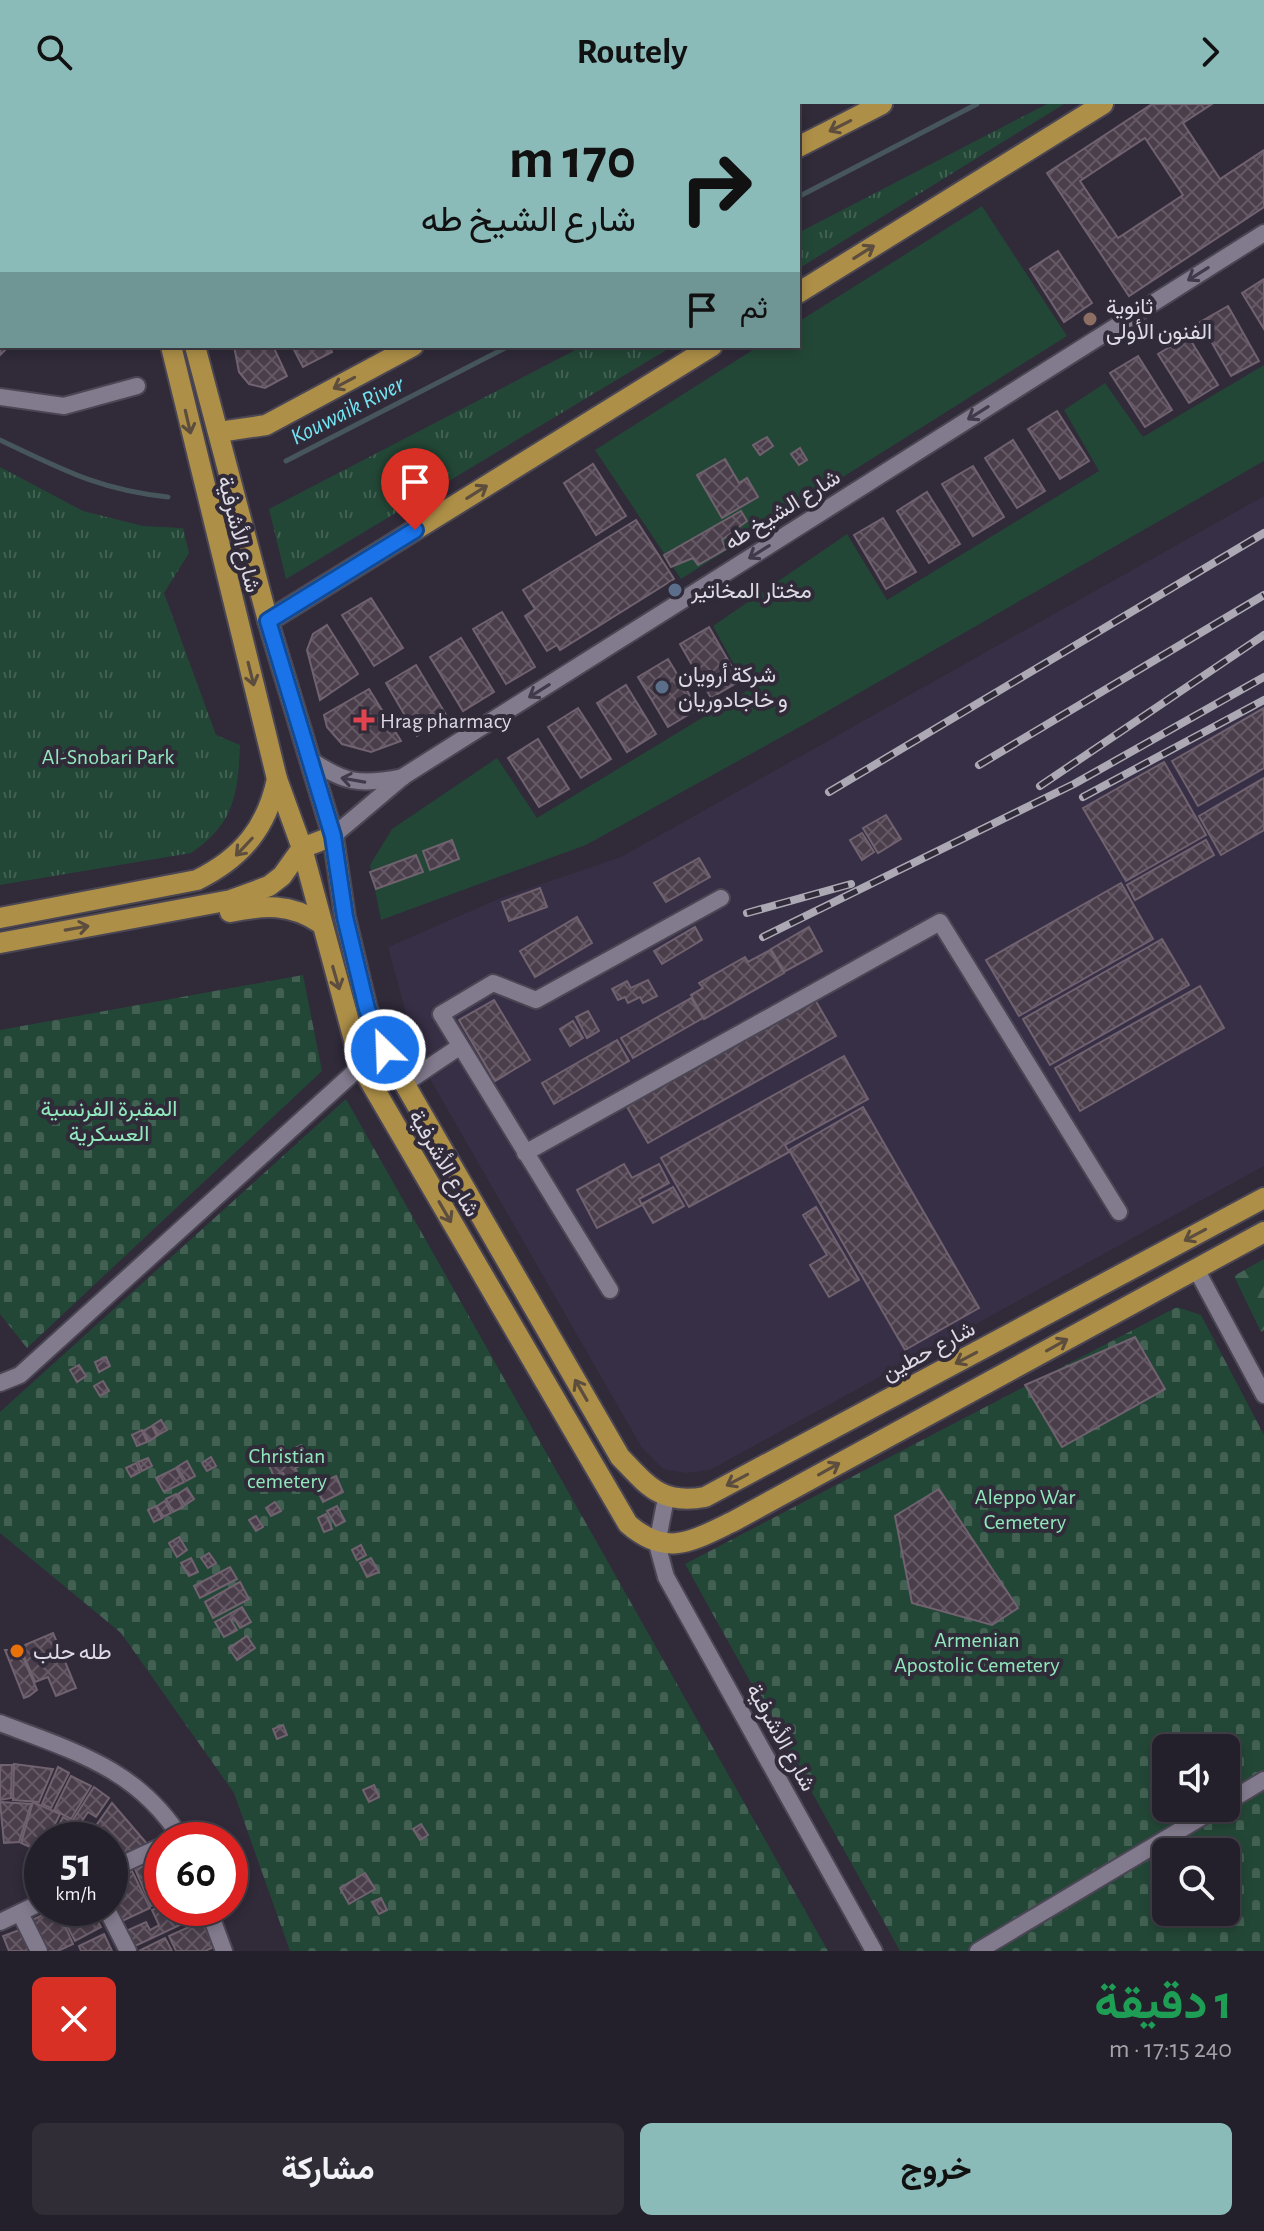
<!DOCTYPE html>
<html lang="ar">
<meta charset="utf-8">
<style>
:root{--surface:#24202b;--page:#302d37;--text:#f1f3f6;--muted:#a3a3a9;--line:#413e47;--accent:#8bbbb9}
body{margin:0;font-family:"Alegreya Sans",Vazirmatn,sans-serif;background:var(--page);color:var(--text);direction:rtl;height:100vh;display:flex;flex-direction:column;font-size:30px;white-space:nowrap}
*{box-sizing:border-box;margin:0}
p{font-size:26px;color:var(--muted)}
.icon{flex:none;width:44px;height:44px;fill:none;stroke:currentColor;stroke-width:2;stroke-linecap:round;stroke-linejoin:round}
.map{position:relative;height:1847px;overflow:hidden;direction:ltr}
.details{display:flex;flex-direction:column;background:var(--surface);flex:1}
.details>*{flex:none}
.top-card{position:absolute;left:0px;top:0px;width:800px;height:244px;box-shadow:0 4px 12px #0003,0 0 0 2px var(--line);direction:rtl;background:#8bbbb9;color:#111;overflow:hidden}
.fabs{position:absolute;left:1152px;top:1630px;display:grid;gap:16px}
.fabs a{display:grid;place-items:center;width:88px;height:88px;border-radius:12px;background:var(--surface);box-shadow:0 4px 12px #0003,0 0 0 2px var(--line);font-size:40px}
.speed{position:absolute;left:24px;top:1718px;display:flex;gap:16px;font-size:40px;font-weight:700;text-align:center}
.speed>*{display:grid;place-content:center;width:104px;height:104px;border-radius:50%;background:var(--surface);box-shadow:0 4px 12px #0003,0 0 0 2px var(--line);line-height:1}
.speed small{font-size:20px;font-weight:400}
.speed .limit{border:12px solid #d22;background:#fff;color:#111}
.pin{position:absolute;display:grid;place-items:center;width:68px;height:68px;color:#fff;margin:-82px -34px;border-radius:50% 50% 50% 0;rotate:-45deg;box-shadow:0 0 8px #0007}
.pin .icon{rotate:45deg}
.me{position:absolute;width:88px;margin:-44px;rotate:336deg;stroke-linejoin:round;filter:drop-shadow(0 0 6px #0008)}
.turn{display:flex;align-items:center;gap:28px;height:168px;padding:0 32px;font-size:36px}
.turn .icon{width:104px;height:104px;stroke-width:2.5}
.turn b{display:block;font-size:56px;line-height:68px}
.then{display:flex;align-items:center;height:76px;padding:0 32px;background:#0003;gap:16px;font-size:30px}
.round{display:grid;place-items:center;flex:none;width:84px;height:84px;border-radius:12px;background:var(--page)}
.headline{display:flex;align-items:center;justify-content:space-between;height:136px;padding:0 32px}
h1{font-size:48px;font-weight:700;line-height:60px;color:#1e9e55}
.button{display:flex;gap:16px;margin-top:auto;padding:16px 32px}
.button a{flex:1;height:92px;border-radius:12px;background:var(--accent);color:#111;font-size:32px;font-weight:700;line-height:92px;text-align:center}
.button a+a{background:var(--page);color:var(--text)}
header{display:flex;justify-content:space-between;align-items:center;height:104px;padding:0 32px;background:var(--accent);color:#111;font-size:36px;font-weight:700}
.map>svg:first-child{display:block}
.built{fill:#372f45}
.grass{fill:#234736}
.forest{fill:url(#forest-firs)}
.cemetery{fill:url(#cemetery-stones);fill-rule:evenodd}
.park{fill:url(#park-tufts)}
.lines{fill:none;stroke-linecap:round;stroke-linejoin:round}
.stream{stroke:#46565a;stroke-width:5}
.building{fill:url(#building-cross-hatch);stroke:#716270;stroke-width:2;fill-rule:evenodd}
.minor-casing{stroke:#4b4653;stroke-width:20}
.major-casing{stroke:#4b4653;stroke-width:24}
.minor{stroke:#827b8e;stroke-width:16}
.major{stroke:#ad8f47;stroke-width:20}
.rail-casing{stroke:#aca8b4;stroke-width:8}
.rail{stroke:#302a39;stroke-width:5;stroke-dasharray:15;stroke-linecap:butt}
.oneway{stroke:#5c4d3e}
.oneway2{stroke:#403a4a}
.route-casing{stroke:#114b97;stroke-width:20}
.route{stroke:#1a73e8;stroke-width:14}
.education-dot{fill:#8d6e63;stroke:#302a39;stroke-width:3}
.service-dot{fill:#5c6f8a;stroke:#302a39;stroke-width:3}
.health-dot{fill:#e0444e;stroke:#302a39;stroke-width:3}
.food-dot{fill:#e8710a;stroke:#302a39;stroke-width:3}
.labels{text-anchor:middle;stroke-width:8;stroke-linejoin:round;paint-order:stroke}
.poi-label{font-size:22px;fill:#dddae4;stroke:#302a39;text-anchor:start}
.street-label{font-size:22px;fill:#dddae4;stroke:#302a39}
.park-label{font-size:22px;fill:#90e8bc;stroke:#302a39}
.water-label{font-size:24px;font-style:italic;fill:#73e5f2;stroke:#302a39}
</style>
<header><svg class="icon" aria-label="forward" viewBox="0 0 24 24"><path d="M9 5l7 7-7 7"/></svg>Routely<svg class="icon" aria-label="search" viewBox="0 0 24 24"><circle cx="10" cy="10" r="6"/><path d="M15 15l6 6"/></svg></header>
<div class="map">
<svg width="1264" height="1847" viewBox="0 0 1264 1847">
<defs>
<pattern id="forest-firs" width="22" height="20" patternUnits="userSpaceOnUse" patternTransform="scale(2)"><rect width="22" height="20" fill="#234736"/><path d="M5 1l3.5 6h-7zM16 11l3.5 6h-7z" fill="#426153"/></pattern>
<pattern id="cemetery-stones" width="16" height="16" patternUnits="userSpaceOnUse" patternTransform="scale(2)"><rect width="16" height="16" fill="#234736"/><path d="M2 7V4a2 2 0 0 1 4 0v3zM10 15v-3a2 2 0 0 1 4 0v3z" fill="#426153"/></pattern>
<pattern id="park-tufts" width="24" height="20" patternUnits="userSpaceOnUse" patternTransform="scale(2)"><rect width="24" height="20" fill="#234736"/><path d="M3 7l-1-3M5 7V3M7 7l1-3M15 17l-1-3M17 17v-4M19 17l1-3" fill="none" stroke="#426153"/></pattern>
<pattern id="building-cross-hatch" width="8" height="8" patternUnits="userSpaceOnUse" patternTransform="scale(2)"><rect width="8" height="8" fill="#4b3e4b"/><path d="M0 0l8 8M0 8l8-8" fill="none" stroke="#645965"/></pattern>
</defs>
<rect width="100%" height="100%" fill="#302a39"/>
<path class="built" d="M1264 392V1062L710 1366 686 1369 663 1365 642 1344 418 954 388 843 503 793 621 753Z"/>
<g class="grass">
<path d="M982 102 1067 232 681 475 595 346 759 242H798V218Z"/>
<path d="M1264 261V357L805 620 586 741 381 816 370 761 392 725 497 654 537 714 748 586 713 522 847 430 887 496 1099 367 1064 306 1105 279 1143 333Z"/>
</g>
<path class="forest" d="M1264 1155V1226L1261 1228 1234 1172Z"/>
<g class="cemetery">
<path d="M303 871 322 967 27 1244 0 1210V926Z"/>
<path d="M346 995 828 1847H290L234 1689 121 1529 0 1429V1308Z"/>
<path d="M1177 1203 1201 1211 1264 1331V1847H900L685 1460ZM1166 1644H1226V1704H1166ZM1166 1748H1226V1808H1166Z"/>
</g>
<g class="park">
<path d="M1047 0H1064L798 165V129Z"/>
<path d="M583 242H673L286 475 269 405Z"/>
<path d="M0 363 83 407 143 422 183 424 189 449 164 489 216 631 240 641C238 691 234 720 191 749L0 781Z"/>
</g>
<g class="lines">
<g class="stream">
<path d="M798 93 977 0"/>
<path d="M0 336C61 365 99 386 168 393"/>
<path d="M286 357 509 242"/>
</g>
</g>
<g class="building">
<path d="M562 0H613L614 2H562Z"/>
<path d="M692 0H747L748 2H693Z"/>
<path d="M1152 0H1212L1183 19 1220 75 1264 46V103L1129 192 1047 69ZM1145 34 1183 91 1118 134 1080 77Z"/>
<path d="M1058 147 1092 199 1064 218 1030 165Z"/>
<path d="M1264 175V225L1242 189Z"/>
<path d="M2 198V242H9L0 251Z"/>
<path d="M1228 202 1259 257 1231 272 1200 218Z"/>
<path d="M1188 232 1218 281 1189 299 1158 250Z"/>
<path d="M234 242H273L287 272 265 284 249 280 239 268Z"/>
<path d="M292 242H329L332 248 303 263Z"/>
<path d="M1138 252 1172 306 1145 323 1110 269Z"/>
<path d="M1057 307 1089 357 1060 375 1028 325Z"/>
<path d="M767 333 773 342 760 351 753 341Z"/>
<path d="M1013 336 1045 387 1017 404 985 354Z"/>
<path d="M800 344 807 356 799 361 791 350Z"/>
<path d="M725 355 739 379 747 374 758 393 722 414 697 371Z"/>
<path d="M593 360 626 412 596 431 564 379Z"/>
<path d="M973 362 1004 413 973 432 942 380Z"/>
<path d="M927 388 960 440 929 459 897 407Z"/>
<path d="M741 407 747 417 722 436 726 445 698 461 693 454 671 463 664 451Z"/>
<path d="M883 414 916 468 886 485 854 431Z"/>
<path d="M636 416 674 475 560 546 557 541 547 547 525 512 535 505 523 486Z"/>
<path d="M371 494 403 544 374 562 342 511Z"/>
<path d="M502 508 535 563 506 580 473 525Z"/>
<path d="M327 521 358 570 320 596 307 546 313 530Z"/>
<path d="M709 523 740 577 711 594 680 540Z"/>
<path d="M461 534 494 588 463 607 430 553Z"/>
<path d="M668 555 698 605 668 623 638 573Z"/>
<path d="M416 561 448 614 417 632 386 579Z"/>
<path d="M626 581 656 630 627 648 597 599Z"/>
<path d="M369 585 401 637 371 648 342 640 327 623 324 611Z"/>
<path d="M578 604 611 655 581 674 548 623Z"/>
<path d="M1264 604V664L1198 702 1172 657Z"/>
<path d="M538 635 569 685 539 703 508 654Z"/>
<path d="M1164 658 1206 731 1126 777 1083 704Z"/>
<path d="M1264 674V726L1221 751 1199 712Z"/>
<path d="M886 711 901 735 878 749 863 724Z"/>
<path d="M862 729 874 748 862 756 850 736Z"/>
<path d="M452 736 459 755 430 766 423 747Z"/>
<path d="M1206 736 1214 751 1135 796 1127 781Z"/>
<path d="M416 751 423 768 376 785 370 768Z"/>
<path d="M699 754 710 773 666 798 654 779Z"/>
<path d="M1121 779 1153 835 1019 912 986 856Z"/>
<path d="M540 784 547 803 509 817 502 798Z"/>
<path d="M577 813 592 839 535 873 520 847Z"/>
<path d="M695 823 702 836 662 860 654 847Z"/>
<path d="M809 823 822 847 784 868 771 845Z"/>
<path d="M1162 835 1189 881 1050 961 1023 915Z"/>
<path d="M770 846 784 869 704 915 691 891 703 884 699 879 745 853 748 858Z"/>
<path d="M648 876 657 892 643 899 640 893 628 899 625 893 618 896 612 885 627 877 631 884Z"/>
<path d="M1200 882 1224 924 1080 1007 1055 964Z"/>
<path d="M691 894 703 914 633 954 621 934Z"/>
<path d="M814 894 836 932 648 1039 626 1001Z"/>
<path d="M494 896 530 956 495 977 459 916Z"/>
<path d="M588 907 599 927 587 934 576 913Z"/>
<path d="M573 917 583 934 570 942 560 925Z"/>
<path d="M617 936 629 957 554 1000 542 979Z"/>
<path d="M844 952 868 995 785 1041 789 1048 689 1103 661 1054Z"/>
<path d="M863 1003 979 1204 905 1246 789 1046Z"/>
<path d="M624 1060 632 1074 659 1060 669 1079 639 1095 642 1101 597 1124 577 1086Z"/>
<path d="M673 1083 684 1102 653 1119 642 1100Z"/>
<path d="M816 1103 859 1176 829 1193 810 1161 827 1151 803 1111Z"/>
<path d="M1135 1233 1165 1285 1062 1343 1025 1281Z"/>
<path d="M106 1253 110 1262 99 1268 95 1258Z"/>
<path d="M79 1261 86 1272 77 1278 70 1266Z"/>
<path d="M103 1277 109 1287 100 1292 94 1282Z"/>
<path d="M161 1316 167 1326 158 1331 153 1321Z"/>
<path d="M152 1322 157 1332 149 1337 143 1327Z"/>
<path d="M142 1326 147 1338 137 1342 132 1331Z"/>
<path d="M301 1341 309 1357 295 1364 298 1370 286 1375 283 1369 274 1373 268 1359 276 1355 273 1348 283 1343 285 1349Z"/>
<path d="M211 1353 216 1362 207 1367 202 1359Z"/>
<path d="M148 1354 152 1362 142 1367 138 1358Z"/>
<path d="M187 1357 195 1372 186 1377 177 1363Z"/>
<path d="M136 1359 140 1368 131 1373 126 1364Z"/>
<path d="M176 1364 184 1378 164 1388 156 1374Z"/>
<path d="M336 1372 343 1388 323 1398 315 1381Z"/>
<path d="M187 1384 194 1395 185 1401 178 1390Z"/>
<path d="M939 1385 1018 1504 992 1521 912 1499 895 1412Z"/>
<path d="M176 1390 183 1403 173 1408 166 1395Z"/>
<path d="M165 1397 171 1409 163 1413 157 1402Z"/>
<path d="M275 1398 281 1407 271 1412 266 1404Z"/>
<path d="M156 1402 162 1414 154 1418 148 1406Z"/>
<path d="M337 1402 345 1417 336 1422 327 1407Z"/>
<path d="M326 1410 332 1425 324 1428 318 1414Z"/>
<path d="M256 1412 263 1423 256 1427 249 1416Z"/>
<path d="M179 1433 187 1446 177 1453 169 1439Z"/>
<path d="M361 1441 366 1451 357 1456 352 1446Z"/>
<path d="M209 1449 216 1459 208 1464 201 1454Z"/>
<path d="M191 1454 198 1468 189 1472 181 1459Z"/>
<path d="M371 1454 379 1468 367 1473 360 1459Z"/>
<path d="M230 1463 237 1475 200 1494 194 1482Z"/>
<path d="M240 1478 249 1495 213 1514 205 1498Z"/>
<path d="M242 1503 251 1518 240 1524 234 1514 231 1516 237 1526 224 1533 215 1518Z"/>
<path d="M53 1529 76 1584 56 1592 48 1573 35 1578 20 1543Z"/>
<path d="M247 1532 255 1544 237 1556 229 1544Z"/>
<path d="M5 1546H20L37 1586 29 1592 24 1594Z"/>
<path d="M283 1621 287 1631 277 1635 273 1625Z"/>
<path d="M14 1660 53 1665 39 1698 13 1696Z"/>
<path d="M0 1661H12L11 1694 0 1696Z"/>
<path d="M58 1663 69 1669 51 1704 42 1700Z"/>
<path d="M71 1672 91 1682 71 1715 54 1706Z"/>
<path d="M374 1681 379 1693 369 1698 363 1686Z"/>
<path d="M94 1683 109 1694 96 1713 88 1708 80 1720 73 1716Z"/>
<path d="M0 1698 31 1700 19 1738 4 1739Z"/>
<path d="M33 1698 60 1710 47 1736H42L41 1748 21 1739Z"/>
<path d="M112 1699 148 1741 116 1755 110 1748V1736H101L93 1726Z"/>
<path d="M63 1713 90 1728 83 1736H51Z"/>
<path d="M421 1720 428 1731 420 1736 413 1725Z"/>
<path d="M158 1757 162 1758V1798L151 1802 135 1765Z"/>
<path d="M132 1767 150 1804 118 1819 110 1802V1777Z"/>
<path d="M365 1769 375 1785 349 1800 340 1784Z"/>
<path d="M381 1794 387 1806 379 1810 372 1798Z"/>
<path d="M162 1802 195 1804 199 1812 131 1844 124 1828 146 1818 150 1826 159 1821 152 1806Z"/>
<path d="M57 1804 73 1840 58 1847H44L30 1817Z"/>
<path d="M58 1804H91L101 1823 75 1837Z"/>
<path d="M202 1817 214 1843 205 1847H176L169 1832Z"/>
<path d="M22 1825 31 1847H9L3 1832Z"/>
<path d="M104 1830 112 1847H81L79 1842Z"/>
<path d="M165 1834 172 1847H139Z"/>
</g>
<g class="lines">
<defs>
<g id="minor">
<path d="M407 0 408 2"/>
<path d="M0 58 2 55"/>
<path d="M0 293 64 302 137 282"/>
<path d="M308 654C344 679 359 682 403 673"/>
<path d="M333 732 404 672 1264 129"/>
<path d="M404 980 459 943"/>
<path d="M525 1049 940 818 1119 1108"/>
<path d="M1196 1165 1264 1291"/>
<path d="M610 1186 441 910 493 879 536 896 721 794"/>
<path d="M0 1279 20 1271 361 962"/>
<path d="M666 1394 657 1440 666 1473 874 1847"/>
<path d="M0 1619C73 1647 139 1665 182 1736"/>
<path d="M1226 1699 1264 1676"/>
<path d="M110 1766 162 1742"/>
<path d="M106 1804 128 1847"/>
<path d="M208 1804 224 1847"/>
<path d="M20 1809 39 1847"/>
<path d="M0 1818 42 1798"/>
<path d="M978 1847 1217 1704"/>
</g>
<g id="major">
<path d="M101 0 102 2"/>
<path d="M161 2 162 0"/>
<path d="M798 43 882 0"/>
<path d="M798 189 1103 0"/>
<path d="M171 242 277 675 302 744 361 962 628 1420C667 1454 692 1437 734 1417L1264 1128"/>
<path d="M195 242 268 517 333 732 345 813 367 905 385 946 620 1353C648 1382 661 1401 705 1393L1264 1094"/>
<path d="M219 328 266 321 413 242"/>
<path d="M268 517 712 242"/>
<path d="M230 808C264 801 290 799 320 819"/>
<path d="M0 814 197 776C242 754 267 723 277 675"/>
<path d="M0 839 231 796 269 782 282 772 302 744 333 732"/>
</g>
</defs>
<use href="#minor" class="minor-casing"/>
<use href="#major" class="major-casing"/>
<use href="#minor" class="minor"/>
<use href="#major" class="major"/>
<defs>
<g id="rail">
<path d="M979 661 1264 491"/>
<path d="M1040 682 1264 531"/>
<path d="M829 688 1264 429"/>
<path d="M1083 693 1264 596"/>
<path d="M747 809 851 780"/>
<path d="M763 833 1074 680 1264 573"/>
</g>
</defs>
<use href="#rail" class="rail-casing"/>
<use href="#rail" class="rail"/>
</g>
<defs><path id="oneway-shaft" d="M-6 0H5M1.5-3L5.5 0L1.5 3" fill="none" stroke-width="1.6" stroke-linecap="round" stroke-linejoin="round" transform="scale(2)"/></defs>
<g class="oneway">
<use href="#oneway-shaft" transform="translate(840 22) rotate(153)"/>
<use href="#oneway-shaft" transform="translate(864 148) rotate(-32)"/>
<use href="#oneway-shaft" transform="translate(344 279) rotate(152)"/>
<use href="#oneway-shaft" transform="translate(188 318) rotate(77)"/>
<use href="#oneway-shaft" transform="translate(477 388) rotate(-32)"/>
<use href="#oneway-shaft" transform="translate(251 570) rotate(76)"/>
<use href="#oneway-shaft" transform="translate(244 743) rotate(133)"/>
<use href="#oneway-shaft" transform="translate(77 824) rotate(-10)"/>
<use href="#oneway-shaft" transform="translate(336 874) rotate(74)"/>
<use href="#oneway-shaft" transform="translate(445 1108) rotate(60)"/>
<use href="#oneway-shaft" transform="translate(1195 1131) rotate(152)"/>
<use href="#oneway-shaft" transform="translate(1057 1241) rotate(-29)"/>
<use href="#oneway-shaft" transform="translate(966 1254) rotate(152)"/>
<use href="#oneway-shaft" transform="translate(581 1286) rotate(-120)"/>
<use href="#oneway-shaft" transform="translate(829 1365) rotate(-29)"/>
<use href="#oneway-shaft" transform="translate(737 1376) rotate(152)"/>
</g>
<g class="oneway2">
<use href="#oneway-shaft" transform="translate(1198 170) rotate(148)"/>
<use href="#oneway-shaft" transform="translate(978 309) rotate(148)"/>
<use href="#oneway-shaft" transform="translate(759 448) rotate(148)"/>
<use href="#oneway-shaft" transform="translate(539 587) rotate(148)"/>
<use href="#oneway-shaft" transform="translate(353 676) rotate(-170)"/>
</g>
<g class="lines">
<defs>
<path id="route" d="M385 946 367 905 345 813 333 732 268 517 415 426"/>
</defs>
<use href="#route" class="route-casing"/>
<use href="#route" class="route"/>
</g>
<circle class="education-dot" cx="1090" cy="215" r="8"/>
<g class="service-dot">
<circle cx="675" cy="486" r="8"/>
<circle cx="662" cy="583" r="8"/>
</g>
<path class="health-dot" d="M360 604h8v8h8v8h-8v8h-8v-8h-8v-8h8z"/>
<circle class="food-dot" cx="17" cy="1547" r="8"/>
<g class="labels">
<g class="poi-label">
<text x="1106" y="210">ثانوية<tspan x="1106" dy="25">الفنون الأولى</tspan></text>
<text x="691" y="494">مختار المخاتير</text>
<text x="678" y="578">شركة أرويان<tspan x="678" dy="25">و خاجادوريان</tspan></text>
<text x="380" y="624">Hrag pharmacy</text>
<text x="33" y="1555">طله حلب</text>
</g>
<g class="street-label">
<text transform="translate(782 405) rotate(-32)" y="8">شارع الشيخ طه</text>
<text transform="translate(240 430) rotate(76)" y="8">شارع الأشرفية</text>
<text transform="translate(445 1059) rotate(60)" y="8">شارع الأشرفية</text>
<text transform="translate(928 1246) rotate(-28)" y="8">شارع حطين</text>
<text transform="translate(782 1633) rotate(61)" y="8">شارع الأشرفية</text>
</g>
<g class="park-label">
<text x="108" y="660">Al-Snobari Park</text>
<text x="109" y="1012">المقبرة الفرنسية<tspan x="109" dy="25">العسكرية</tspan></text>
<text x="287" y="1359">Christian<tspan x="287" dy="25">cemetery</tspan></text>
<text x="1025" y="1400">Aleppo War<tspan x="1025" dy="25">Cemetery</tspan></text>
<text x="977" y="1543">Armenian<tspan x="977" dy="25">Apostolic Cemetery</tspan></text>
</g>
<g class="water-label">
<text transform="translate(347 306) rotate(-27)" y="8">Kouwaik River</text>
</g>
</g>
</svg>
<div class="fabs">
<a><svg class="icon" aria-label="sound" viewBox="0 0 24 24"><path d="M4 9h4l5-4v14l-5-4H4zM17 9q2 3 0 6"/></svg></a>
<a><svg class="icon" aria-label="search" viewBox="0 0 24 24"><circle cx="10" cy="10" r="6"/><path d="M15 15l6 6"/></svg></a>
</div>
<div class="speed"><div>51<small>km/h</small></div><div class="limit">60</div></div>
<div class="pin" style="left:415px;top:426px;background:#d93025"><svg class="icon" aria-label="arrive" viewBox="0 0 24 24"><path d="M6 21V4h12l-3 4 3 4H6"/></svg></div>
<svg class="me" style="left:385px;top:946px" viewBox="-20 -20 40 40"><circle r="17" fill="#1a73e8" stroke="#fff" stroke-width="3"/><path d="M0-11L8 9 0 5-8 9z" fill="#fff"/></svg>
<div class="top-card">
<div class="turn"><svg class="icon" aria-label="right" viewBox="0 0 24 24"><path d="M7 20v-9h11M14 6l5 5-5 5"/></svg><div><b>170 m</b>شارع الشيخ طه</div></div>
<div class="then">ثم<svg class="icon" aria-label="arrive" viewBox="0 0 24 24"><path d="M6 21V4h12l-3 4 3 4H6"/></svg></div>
</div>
</div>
<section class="details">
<div class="headline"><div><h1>1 دقيقة</h1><p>240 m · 17:15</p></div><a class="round" style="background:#d93025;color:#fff"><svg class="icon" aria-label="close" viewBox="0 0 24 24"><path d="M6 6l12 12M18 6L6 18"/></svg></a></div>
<div class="button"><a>خروج</a><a>مشاركة</a></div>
</section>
